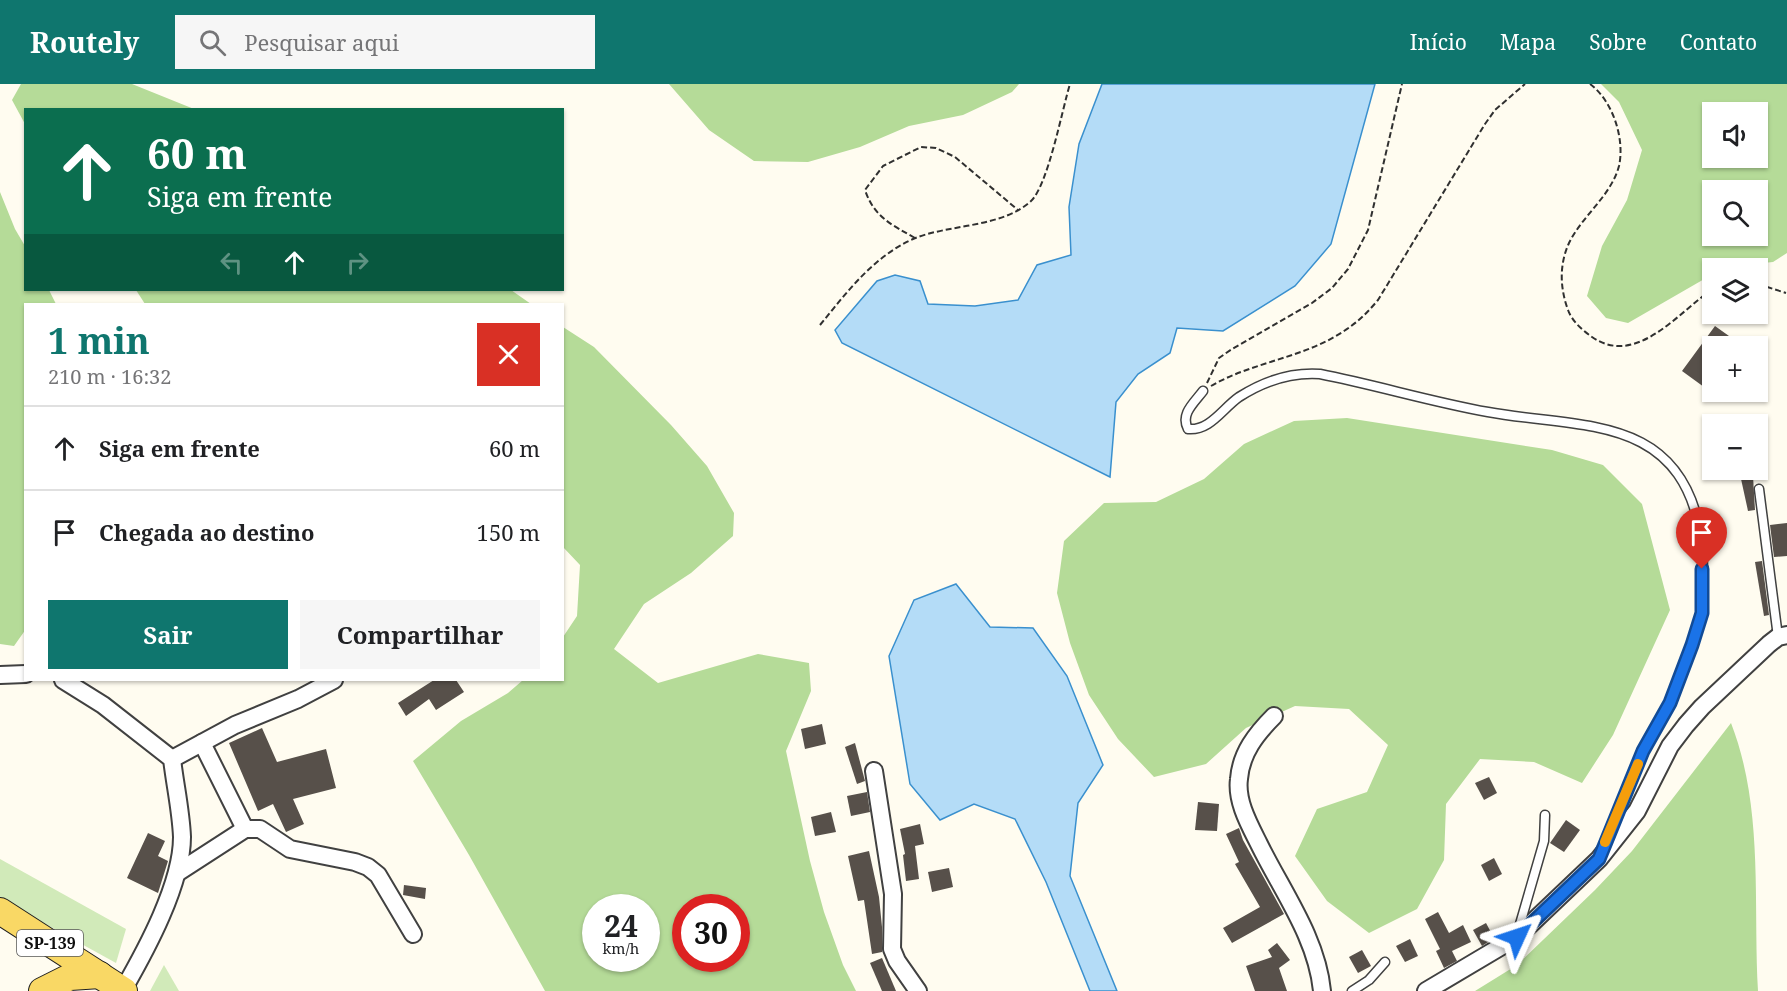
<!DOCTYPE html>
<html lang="pt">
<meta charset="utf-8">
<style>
:root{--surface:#fff;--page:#f6f6f6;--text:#202124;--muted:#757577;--line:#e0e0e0;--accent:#0f766e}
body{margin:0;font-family:"Noto Serif",serif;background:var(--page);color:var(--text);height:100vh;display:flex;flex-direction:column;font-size:22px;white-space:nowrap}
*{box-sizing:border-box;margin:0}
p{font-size:20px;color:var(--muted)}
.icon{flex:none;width:33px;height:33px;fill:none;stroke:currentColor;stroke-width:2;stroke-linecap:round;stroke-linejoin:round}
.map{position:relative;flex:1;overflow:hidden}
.details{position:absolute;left:24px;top:219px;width:540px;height:378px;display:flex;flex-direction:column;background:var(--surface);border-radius:0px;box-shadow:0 2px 4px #0004}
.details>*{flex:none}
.top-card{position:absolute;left:24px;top:24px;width:540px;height:183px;border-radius:0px;box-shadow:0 2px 4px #0004;background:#0b6e4f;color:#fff;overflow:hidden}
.controls{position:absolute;left:1702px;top:18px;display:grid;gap:12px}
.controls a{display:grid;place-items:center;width:66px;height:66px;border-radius:0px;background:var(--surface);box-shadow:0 2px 4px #0004;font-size:30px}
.speed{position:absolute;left:582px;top:810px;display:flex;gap:12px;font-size:30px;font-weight:700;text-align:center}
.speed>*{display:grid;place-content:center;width:78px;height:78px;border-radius:50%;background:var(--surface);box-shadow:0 2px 4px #0004;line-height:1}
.speed small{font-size:15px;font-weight:400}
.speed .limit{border:9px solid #d22;background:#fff;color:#111}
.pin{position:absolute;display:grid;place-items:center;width:51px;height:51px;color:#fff;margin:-62px -26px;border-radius:50% 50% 50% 0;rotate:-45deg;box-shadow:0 0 6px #0007}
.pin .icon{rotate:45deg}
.me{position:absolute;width:66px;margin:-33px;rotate:48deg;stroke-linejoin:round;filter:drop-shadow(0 0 4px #0008)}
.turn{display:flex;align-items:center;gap:21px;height:126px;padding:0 24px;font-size:27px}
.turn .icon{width:78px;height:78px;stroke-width:2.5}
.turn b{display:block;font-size:42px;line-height:51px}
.lanes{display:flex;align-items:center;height:57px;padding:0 24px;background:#0003;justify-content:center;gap:30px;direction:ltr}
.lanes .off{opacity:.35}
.round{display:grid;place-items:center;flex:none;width:63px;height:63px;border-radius:0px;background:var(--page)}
.headline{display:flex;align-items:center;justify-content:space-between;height:102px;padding:0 24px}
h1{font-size:36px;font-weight:700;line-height:45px;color:var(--accent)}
.button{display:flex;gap:12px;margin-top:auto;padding:12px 24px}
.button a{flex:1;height:69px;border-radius:0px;background:var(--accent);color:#fff;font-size:24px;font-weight:700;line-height:69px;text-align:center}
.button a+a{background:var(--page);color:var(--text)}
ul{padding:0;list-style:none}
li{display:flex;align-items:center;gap:18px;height:84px;padding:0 24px;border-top:2px solid var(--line)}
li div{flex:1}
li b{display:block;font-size:22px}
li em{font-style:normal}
header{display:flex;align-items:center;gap:36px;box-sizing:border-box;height:84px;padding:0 30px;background:var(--accent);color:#fff}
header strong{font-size:28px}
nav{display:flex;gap:33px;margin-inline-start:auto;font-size:21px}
.search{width:420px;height:54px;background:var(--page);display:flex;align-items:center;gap:15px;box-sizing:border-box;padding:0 21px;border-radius:0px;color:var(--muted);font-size:22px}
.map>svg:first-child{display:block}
.green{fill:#d1eab9}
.forest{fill:#b5db98;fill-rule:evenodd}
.water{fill:#b4dcf7;stroke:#3a90ce;stroke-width:1.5}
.building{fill:#57504a}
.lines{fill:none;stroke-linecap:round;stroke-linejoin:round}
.service-casing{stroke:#414141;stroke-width:11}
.minor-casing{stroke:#414141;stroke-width:20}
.primary-casing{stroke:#1f1f1f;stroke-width:28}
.path{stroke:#303030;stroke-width:2;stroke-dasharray:6 3;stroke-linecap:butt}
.service{stroke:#fff;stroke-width:8}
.minor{stroke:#fff;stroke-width:16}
.primary{stroke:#f9d865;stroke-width:26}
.route-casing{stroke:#114b97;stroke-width:15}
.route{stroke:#1a73e8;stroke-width:10}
.slow{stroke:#f59e0b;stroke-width:10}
.labels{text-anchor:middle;stroke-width:6;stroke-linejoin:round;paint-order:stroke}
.shield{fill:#fff;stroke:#565656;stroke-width:1.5}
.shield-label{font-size:16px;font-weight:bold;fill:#0e0e0e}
</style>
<header>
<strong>Routely</strong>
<div class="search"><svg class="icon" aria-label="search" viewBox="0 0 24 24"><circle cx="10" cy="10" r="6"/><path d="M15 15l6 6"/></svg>Pesquisar aqui</div>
<nav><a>Início</a><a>Mapa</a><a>Sobre</a><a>Contato</a></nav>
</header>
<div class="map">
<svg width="1787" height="907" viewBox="0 0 1787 907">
<rect width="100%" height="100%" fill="#fffcf0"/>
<g class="green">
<path d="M0 775 126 845 116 879 0 815Z"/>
<path d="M164 881 179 907H150Z"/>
</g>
<g class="forest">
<path d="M21 0H132L194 25 26 26 25 40 12 16Z"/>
<path d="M669 0H1019L1012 8 963 31 909 42 860 63 808 78 754 77 709 46Z"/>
<path d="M1601 0H1787V169L1773 178 1713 184V190L1628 239 1606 234 1587 212 1602 162 1627 116 1642 66 1619 18ZM1758 28V74H1713V28ZM1713 106H1758V152H1713Z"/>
<path d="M0 108 15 145 25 162 26 206H49L56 220H26V545L14 562 0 560Z"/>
<path d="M136 206H511L531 220H145Z"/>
<path d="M563 243 594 263 671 341 707 382 734 429 733 452 691 489 644 520 614 565 658 599 758 570 809 579 811 607 786 667 810 777 824 828 843 881 856 907H545L469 771 413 677 461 637 508 609 523 596H562L563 553 577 532 580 481 563 463ZM596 824H646V874H596ZM686 824H736V874H686Z"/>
<path d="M1347 334 1552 366 1603 381 1642 420 1670 526 1613 651 1582 699 1534 678 1480 675 1446 720 1444 776 1417 825 1369 849 1327 817 1295 772 1317 725 1367 708 1388 661 1349 625 1295 622 1246 644 1206 680 1154 693 1118 655 1089 611 1070 559 1057 509 1064 457 1104 419 1156 418 1204 395 1244 360 1294 337Z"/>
<path d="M1731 639C1764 724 1753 818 1758 907H1475L1517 881 1595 806 1632 767Z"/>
</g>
<g class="water">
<path d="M1102 0H1375L1331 160 1295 202 1223 247 1177 244 1170 269 1138 290 1116 318 1110 393 842 259 835 246 877 197 895 191 920 197 928 220 975 222 1018 216 1037 181 1071 171 1069 123 1079 60Z"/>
<path d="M956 500 990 543 1033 544 1067 592 1103 681 1078 719 1070 792 1117 907H1090L1046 798 1015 735 974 720 940 736 910 700 889 572 914 516Z"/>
</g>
<g class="building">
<path d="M1715 242 1743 262H1713V290L1704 303 1682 287Z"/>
<path d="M1753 392 1755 426 1748 427 1741 395Z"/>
<path d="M1787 439V472L1774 473 1770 441Z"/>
<path d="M1762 477 1769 531 1764 532 1755 478Z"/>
<path d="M434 596H456L464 608 436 626 429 615 406 632 398 619Z"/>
<path d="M822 640 826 660 805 665 801 645Z"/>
<path d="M262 644 277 678 326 665 336 704 293 715 304 740 286 748 273 720 258 727 229 659Z"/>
<path d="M855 659 865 697 857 700 845 663Z"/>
<path d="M1489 693 1497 709 1484 716 1475 699Z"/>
<path d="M867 708 870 728 851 732 847 712Z"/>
<path d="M1198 718 1219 720 1217 747 1195 746Z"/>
<path d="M831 728 836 748 815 752 811 733Z"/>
<path d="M1566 736 1580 746 1564 768 1550 759Z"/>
<path d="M920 740 924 760 915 762 919 795 906 797 903 771 905 770 900 745Z"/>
<path d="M1239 744 1243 756 1284 830 1232 859 1223 844 1260 823 1235 780 1239 778 1226 750Z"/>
<path d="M148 749 165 757 158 772 168 777 158 809 127 794Z"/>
<path d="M869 767 879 813 882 843V868L872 870 864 816 858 817 848 772Z"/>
<path d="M1494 774 1502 790 1489 797 1481 781Z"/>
<path d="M949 784 953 803 932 808 928 788Z"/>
<path d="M404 801 426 804 425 815 403 811Z"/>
<path d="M1438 828 1449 849 1463 841 1471 858 1452 867 1457 877 1444 884 1436 867 1440 865 1425 835Z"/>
<path d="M1486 839 1494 854 1482 862 1473 846Z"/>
<path d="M1410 855 1418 872 1405 878 1396 862Z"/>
<path d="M1277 859 1290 876 1279 884 1287 907H1255L1246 882 1272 873 1268 866Z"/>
<path d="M1362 866 1371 882 1358 889 1349 873Z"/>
<path d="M882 874 896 907H882L870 879Z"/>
</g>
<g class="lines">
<defs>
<g id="service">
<path d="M1203 307C1194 319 1180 330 1188 345 1210 347 1222 325 1239 313 1264 297 1291 288 1320 290 1376 301 1432 318 1488 328 1580 345 1678 329 1700 447 1703 463 1705 517 1701 532 1693 561 1683 590 1670 618 1662 636 1650 652 1642 670 1629 699 1618 728 1606 758"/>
<path d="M1759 405 1778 553"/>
<path d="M1518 847 1544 757 1545 731"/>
<path d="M1352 907 1369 896 1385 878"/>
</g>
<g id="minor">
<path d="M0 591 26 590"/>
<path d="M63 596 103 621 172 675C175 701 181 727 182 753 182 800 146 866 123 906"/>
<path d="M1274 632C1256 650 1241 669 1239 695 1236 717 1249 740 1259 760 1282 807 1317 854 1322 907"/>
<path d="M202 659 245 745"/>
<path d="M172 675 235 641 298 615 334 596"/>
<path d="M874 687 893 810 892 865 897 877 918 907"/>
<path d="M177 789 245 745H260L290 765 355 778 368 783 378 791 413 850"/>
<path d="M1426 907 1517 853 1599 775 1637 727 1670 662 1686 641 1702 623 1769 560 1778 553 1787 551"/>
</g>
<g id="primary">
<path d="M0 827 124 907"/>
<path d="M42 907 70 893 100 891"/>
</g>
</defs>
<use href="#service" class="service-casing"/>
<use href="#minor" class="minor-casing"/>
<use href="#primary" class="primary-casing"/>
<g class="path">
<path d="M1590 0C1613 17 1625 55 1619 82 1611 112 1582 132 1569 159 1559 181 1560 204 1568 226 1572 237 1582 246 1592 253 1637 284 1679 227 1713 205"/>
<path d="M915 154C892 141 874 133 865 106L883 82 921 63 936 64 955 73 1018 126"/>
<path d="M1758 200 1786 209"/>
<path d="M820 241C847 208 873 173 913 155 948 140 1002 144 1031 117 1048 101 1062 26 1070 0"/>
<path d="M1207 299 1219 274 1232 265 1312 219 1332 204 1348 185 1368 146 1402 0"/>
<path d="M1211 302C1252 278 1304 274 1344 247 1358 238 1368 228 1378 216L1485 40 1495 26 1525 0"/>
</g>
<use href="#service" class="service"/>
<use href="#minor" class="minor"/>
<use href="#primary" class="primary"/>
</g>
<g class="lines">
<defs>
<path id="route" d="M1517 853 1599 775 1643 667 1670 619 1692 561 1702 529V485"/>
</defs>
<use href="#route" class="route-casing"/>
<use href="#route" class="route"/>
<path class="slow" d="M1605 758 1638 680"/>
</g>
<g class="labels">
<rect class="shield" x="17" y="846" width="66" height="26" rx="4.5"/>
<g class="shield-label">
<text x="50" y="865">SP-139</text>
</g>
</g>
</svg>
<div class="controls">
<a><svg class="icon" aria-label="sound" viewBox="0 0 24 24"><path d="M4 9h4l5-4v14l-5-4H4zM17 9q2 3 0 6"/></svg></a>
<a><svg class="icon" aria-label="search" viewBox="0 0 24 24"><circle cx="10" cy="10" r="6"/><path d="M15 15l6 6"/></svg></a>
<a><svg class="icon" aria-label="layers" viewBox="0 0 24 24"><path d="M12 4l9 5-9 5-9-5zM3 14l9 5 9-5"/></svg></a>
<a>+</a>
<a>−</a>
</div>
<div class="speed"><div>24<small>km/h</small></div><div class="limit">30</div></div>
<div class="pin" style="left:1702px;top:485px;background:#d93025"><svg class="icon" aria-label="arrive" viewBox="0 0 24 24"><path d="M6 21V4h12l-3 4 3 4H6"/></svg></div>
<svg class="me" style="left:1517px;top:853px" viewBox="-20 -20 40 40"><path d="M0-17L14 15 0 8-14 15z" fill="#1a73e8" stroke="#fff" stroke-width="4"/></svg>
<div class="top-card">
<div class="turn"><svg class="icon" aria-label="ahead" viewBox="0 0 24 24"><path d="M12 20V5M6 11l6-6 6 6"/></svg><div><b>60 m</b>Siga em frente</div></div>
<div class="lanes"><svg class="icon off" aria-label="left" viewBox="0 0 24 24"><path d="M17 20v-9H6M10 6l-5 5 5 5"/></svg><svg class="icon" aria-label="ahead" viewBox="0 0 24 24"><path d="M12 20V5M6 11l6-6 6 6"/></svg><svg class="icon off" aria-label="right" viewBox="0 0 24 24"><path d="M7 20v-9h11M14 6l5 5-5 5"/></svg></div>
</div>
<section class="details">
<div class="headline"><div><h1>1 min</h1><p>210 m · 16:32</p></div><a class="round" style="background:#d93025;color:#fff"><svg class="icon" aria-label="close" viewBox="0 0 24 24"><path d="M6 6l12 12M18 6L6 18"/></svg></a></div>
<ul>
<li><svg class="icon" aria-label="ahead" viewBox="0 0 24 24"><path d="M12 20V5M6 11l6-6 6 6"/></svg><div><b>Siga em frente</b></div><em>60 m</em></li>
<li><svg class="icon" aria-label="arrive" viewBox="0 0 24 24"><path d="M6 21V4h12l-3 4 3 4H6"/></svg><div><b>Chegada ao destino</b></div><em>150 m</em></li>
</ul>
<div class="button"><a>Sair</a><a>Compartilhar</a></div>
</section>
</div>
